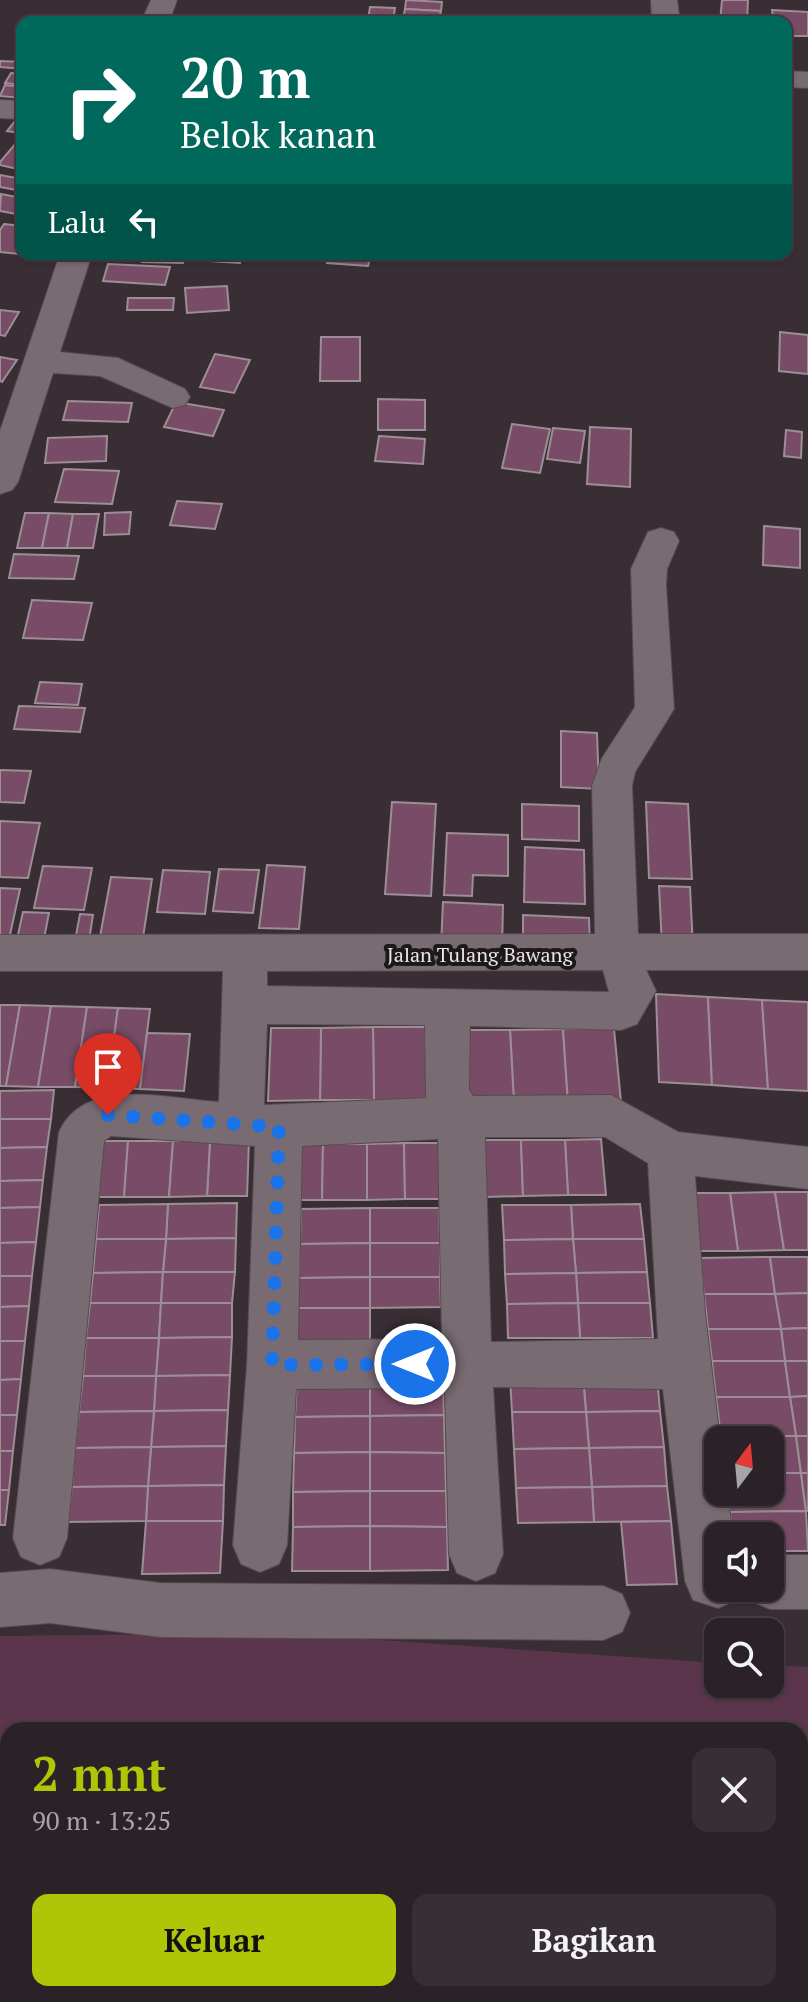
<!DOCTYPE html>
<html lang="id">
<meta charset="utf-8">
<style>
:root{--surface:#2b2227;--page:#372f33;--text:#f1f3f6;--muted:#a6a4a7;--line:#473f44;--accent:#afc508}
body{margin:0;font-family:"PT Serif",serif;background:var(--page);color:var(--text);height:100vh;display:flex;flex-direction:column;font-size:30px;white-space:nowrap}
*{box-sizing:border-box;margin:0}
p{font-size:26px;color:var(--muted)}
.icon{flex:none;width:44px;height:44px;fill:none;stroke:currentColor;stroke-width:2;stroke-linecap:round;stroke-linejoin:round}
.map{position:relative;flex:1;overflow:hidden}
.drawer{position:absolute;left:0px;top:1722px;width:808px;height:280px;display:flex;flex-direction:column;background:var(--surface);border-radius:24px 24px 0 0;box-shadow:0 2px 6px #0004,0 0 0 2px var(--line)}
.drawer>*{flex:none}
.banner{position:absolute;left:16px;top:16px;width:776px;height:244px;border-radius:16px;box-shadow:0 2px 6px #0004,0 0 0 2px var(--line);background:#00695c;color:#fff;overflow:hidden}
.needle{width:52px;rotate:16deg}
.tools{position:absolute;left:704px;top:1426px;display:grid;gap:16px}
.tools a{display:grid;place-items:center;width:80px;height:80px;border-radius:16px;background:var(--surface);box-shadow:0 2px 6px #0004,0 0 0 2px var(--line);font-size:40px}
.pin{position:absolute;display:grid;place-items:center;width:68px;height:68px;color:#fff;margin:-82px -34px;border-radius:50% 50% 50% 0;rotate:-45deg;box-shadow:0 0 8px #0007}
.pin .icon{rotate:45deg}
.me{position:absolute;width:88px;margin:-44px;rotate:270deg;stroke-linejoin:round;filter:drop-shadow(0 0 6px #0008)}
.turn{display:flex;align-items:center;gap:28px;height:168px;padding:0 32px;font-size:36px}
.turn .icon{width:104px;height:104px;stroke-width:2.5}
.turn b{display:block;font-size:56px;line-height:68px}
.then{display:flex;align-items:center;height:76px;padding:0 32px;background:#0003;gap:16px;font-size:30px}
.round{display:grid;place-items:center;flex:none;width:84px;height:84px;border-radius:16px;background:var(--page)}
.head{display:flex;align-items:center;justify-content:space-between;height:136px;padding:0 32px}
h1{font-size:48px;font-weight:600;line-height:60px;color:var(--accent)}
.button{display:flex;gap:16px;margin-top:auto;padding:16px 32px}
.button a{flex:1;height:92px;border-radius:16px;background:var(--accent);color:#111;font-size:32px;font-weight:600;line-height:92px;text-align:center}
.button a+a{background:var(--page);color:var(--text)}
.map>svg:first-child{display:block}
.green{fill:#5b354c;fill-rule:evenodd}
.building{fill:#784c66;stroke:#9b8e95;stroke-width:2}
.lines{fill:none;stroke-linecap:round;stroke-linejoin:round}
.minor-casing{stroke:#554b50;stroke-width:2}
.minor{fill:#786b72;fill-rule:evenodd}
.route{stroke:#1a73e8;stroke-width:14;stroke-dasharray:0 25.2}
.labels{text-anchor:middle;stroke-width:8;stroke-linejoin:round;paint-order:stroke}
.street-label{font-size:20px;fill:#eae3e7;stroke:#1d181a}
</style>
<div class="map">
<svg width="808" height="2002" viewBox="0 0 808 2002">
<rect width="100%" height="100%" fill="#392e34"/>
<path class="green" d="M278 1633 718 1663V1684H770V1665L808 1667V2002H0V1636ZM8 1730H800V1994H8Z"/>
<g class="building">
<path d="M406 0 442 2 441 11 405 9Z"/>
<path d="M722 0H748L747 22H720Z"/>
<path d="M370 7 395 8 393 21 368 20Z"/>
<path d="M405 9 441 11 439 19 403 18Z"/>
<path d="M772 10 808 12V36H786V22H774Z"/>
<path d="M0 61 22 62V69L0 67Z"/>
<path d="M11 73 22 74V85L5 83Z"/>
<path d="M5 85 22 87V98L0 96Z"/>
<path d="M20 115 19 133 7 131Z"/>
<path d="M22 136V170L0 165V162Z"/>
<path d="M0 175 22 179V191L0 187Z"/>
<path d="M1 194 22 198V215L0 211Z"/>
<path d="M4 224 22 226 19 254 0 252V230Z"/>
<path d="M143 254H184L183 263 142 262Z"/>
<path d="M194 254H243L240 263 192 260Z"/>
<path d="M329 254H371L368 266 327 263Z"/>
<path d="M108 264 170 267 165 285 103 281Z"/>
<path d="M227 286 229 310 187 313 185 288Z"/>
<path d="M128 298H174L173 310H127Z"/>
<path d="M0 310 19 312 5 336 0 335Z"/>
<path d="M780 332 808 335V374L779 371Z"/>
<path d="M321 337H360V381H320Z"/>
<path d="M215 354 250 360 234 393 200 387Z"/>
<path d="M0 357 17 360 2 382 0 381Z"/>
<path d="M378 399 425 400V430H378Z"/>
<path d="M68 401 132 403 128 422 63 420Z"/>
<path d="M176 402 224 410 213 436 164 427Z"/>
<path d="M512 424 550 429 540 473 502 468Z"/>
<path d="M590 427 631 429 630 487 587 484Z"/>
<path d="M553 428 585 431 580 463 547 459Z"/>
<path d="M786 430 802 432 801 458 784 456Z"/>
<path d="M107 436 106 461 45 463 48 438Z"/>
<path d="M379 436 425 439 423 464 375 461Z"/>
<path d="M64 469 119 471 112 504 55 502Z"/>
<path d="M177 501 222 504 215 529 170 525Z"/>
<path d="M131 512 129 534 104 535 105 513Z"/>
<path d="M25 513H49L42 548H17Z"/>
<path d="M49 513 73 514 67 548H42Z"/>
<path d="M73 514H99L93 548H67Z"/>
<path d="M764 526 800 529V568L763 565Z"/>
<path d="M14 554 79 556 74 579 9 578Z"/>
<path d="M32 600 92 603 83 640 23 638Z"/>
<path d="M40 682 82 684 78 705 35 703Z"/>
<path d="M19 706 85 708 80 732 14 729Z"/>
<path d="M561 731 597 733 599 789 561 787Z"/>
<path d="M0 770 31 771 24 803 0 802Z"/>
<path d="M392 802 436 804 431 896 385 894Z"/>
<path d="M646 802 688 804 692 879 649 878Z"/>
<path d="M522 804 579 806V841L522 839Z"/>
<path d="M0 821 40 823 28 878 0 877Z"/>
<path d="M447 833 508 835V876L473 875 472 896 444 895Z"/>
<path d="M525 847 584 850 585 904 524 902Z"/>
<path d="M267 865 305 867 299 929 259 928Z"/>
<path d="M43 866 92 868 84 910 34 908Z"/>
<path d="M219 869 259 870 253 913 213 911Z"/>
<path d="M163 870 210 872 205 914 157 912Z"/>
<path d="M111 877 152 879 142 944 99 942Z"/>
<path d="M659 886 690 887 693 948 662 946Z"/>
<path d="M0 888 20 889 8 944H0Z"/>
<path d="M443 902 503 905 502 950 441 947Z"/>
<path d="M23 912 49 913 42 949 15 948Z"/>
<path d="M80 914 93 915 88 947 74 946Z"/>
<path d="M523 915 589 918 590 950 523 947Z"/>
<path d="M656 994 708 997 712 1085 659 1082Z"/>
<path d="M708 997 762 1000 768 1089 712 1085Z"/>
<path d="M762 1000 808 1002V1091L768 1089Z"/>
<path d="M0 1005H20L6 1086H0Z"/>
<path d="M20 1005 51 1006 38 1087 6 1086Z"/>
<path d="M51 1006 87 1007 75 1087H38Z"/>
<path d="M87 1007 118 1008 107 1088 75 1087Z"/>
<path d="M118 1008 150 1009 140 1089 107 1088Z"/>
<path d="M373 1027H425L427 1100H374Z"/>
<path d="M373 1027 374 1100H320L321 1028Z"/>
<path d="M271 1028H321L320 1100 268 1101Z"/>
<path d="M563 1029 568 1103H514L510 1030Z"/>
<path d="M563 1029H614L621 1102 568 1103Z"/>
<path d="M459 1030H510L514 1103H462Z"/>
<path d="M147 1033 190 1034 184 1091 140 1089Z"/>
<path d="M54 1090 51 1119H0V1091Z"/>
<path d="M0 1119H51L47 1147 0 1148Z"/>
<path d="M601 1139 606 1195H568L565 1140Z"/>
<path d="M249 1140 247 1196H207L210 1141Z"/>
<path d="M483 1140H521L523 1196 486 1197Z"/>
<path d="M521 1140H565L568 1195 523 1196Z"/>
<path d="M92 1141H128L124 1197H87Z"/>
<path d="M128 1141H173L169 1197H124Z"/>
<path d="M173 1141H210L207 1196 169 1197Z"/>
<path d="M404 1143 405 1199 367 1200V1144Z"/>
<path d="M404 1143H443L445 1199H405Z"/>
<path d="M286 1144H323L322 1200H285Z"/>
<path d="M323 1144H367V1200H322Z"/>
<path d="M47 1147 43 1180 0 1181V1148Z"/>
<path d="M43 1180 40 1207 0 1208V1181Z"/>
<path d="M775 1192 784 1250 738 1251 730 1193Z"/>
<path d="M775 1192H808V1250H784Z"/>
<path d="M693 1193H730L738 1251H700Z"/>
<path d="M237 1203 236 1238 166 1239 168 1204Z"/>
<path d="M168 1204 166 1239H96L99 1205Z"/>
<path d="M640 1204 644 1239H573L571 1205Z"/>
<path d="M502 1205H571L573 1239 504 1240Z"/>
<path d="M40 1207 36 1242 0 1243V1208Z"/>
<path d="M370 1208V1243L300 1244 301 1209Z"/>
<path d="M370 1208H439L440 1243H370Z"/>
<path d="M236 1238 235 1272H163L166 1239Z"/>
<path d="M96 1239H166L163 1272 93 1273Z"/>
<path d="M573 1239H644L647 1272 576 1273Z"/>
<path d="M573 1239 576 1273 505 1274 504 1240Z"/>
<path d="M36 1242 32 1276H0V1243Z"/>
<rect x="370" y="1243" width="70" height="34"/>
<path d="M370 1243V1277L299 1278 300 1244Z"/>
<path d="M770 1257 775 1294H704L700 1258Z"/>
<path d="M770 1257H808V1293L775 1294Z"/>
<path d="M163 1272 161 1303H90L93 1273Z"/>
<path d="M163 1272H235L232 1303H161Z"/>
<path d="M647 1272 650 1303H578L576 1273Z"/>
<path d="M576 1273 578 1303 507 1304 505 1274Z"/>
<path d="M0 1276H32L29 1306 0 1307Z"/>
<path d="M370 1277H440L441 1307 370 1308Z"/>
<path d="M370 1277V1308H298L299 1278Z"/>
<path d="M808 1293V1328L781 1329 775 1294Z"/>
<path d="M704 1294H775L781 1329H708Z"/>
<path d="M90 1303H161L159 1338H86Z"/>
<path d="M161 1303H232V1337L159 1338Z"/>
<path d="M578 1303H650L653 1338H580Z"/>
<path d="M578 1303 580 1338H508L507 1304Z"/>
<path d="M29 1306 25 1341H0V1307Z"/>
<path d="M298 1308H370V1342L297 1343Z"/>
<path d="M808 1328V1361H785L781 1329Z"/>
<path d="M708 1329H781L785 1361H712Z"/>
<path d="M232 1337 230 1375 156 1376 159 1338Z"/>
<path d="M86 1338H159L156 1376H83Z"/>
<path d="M0 1341H25L21 1379 0 1380Z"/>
<path d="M712 1361H785L790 1397H716Z"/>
<path d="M785 1361H808V1396L790 1397Z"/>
<path d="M230 1375 228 1410 154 1411 156 1376Z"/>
<path d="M657 1375 660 1411 586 1412 583 1376Z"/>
<path d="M83 1376H156L154 1411 79 1412Z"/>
<path d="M583 1376 586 1412H512L510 1377Z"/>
<path d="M21 1379 17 1415H0V1380Z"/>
<path d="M443 1380 444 1415 370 1416V1381Z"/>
<path d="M297 1381H370V1416L295 1417Z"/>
<path d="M808 1396V1436H796L790 1397Z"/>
<path d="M716 1397H790L796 1436H721Z"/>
<path d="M228 1410 226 1446 151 1447 154 1411Z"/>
<path d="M154 1411 151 1447 75 1448 79 1412Z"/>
<path d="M660 1411 664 1447 589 1448 586 1412Z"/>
<path d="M512 1412H586L589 1448 514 1449Z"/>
<path d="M0 1415H17L13 1451H0Z"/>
<path d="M444 1415 445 1453 370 1452V1416Z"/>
<path d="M370 1416V1452L294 1453 295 1417Z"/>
<path d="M721 1436H796L801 1473H770V1440H721Z"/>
<path d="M796 1436H808V1473H801Z"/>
<path d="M226 1446 224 1485 148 1486 151 1447Z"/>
<path d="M151 1447 148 1486 72 1487 75 1448Z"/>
<path d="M664 1447 667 1486 592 1487 589 1448Z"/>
<path d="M589 1448 592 1487 516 1488 514 1449Z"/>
<path d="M0 1451H13L9 1490H0Z"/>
<path d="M370 1452V1491L293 1492 294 1453Z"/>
<path d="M370 1452 445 1453 446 1491H370Z"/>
<path d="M770 1473H801L806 1511 730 1512 727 1492H770Z"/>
<path d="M801 1473H808V1511H806Z"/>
<path d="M224 1485 223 1521H146L148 1486Z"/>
<path d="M148 1486 146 1521 68 1522 72 1487Z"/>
<path d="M667 1486 671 1521 594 1522 592 1487Z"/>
<path d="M592 1487 594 1522 518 1523 516 1488Z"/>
<path d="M0 1490H9L5 1525H0Z"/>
<path d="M370 1491V1526L293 1527V1492Z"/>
<path d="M370 1491H446L447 1527 370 1526Z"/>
<path d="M806 1511 808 1551H770V1536H733L730 1512Z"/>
<path d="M146 1521H223L220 1573 142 1574Z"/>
<path d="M671 1521 677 1584 627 1585 621 1522Z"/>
<path d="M370 1526 447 1527 448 1570 370 1571Z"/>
<path d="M370 1526V1571H292L293 1527Z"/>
</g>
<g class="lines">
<defs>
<g id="minor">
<path d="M151 0H177L169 22H141Z"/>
<path d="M651 0H677L680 22H652Z"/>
<path d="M786 71 808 72V88L786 87Z"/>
<path d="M0 100 22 101V119L0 118Z"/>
<path d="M60 254H92L60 352 118 358 185 389 190 397 185 405 173 408 100 376 53 373 18 482 12 490 0 494V431Z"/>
<path d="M661 528 674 532 679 541 667 569 666 585 674 709 635 772 632 786 638 934H808V970H646L656 991 637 1024 621 1030 470 1026 469 1089 473 1096 611 1095 678 1132 808 1147V1189L695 1176 705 1313 720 1440 718 1492H727L733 1536H718V1588H742L737 1600 718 1608 693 1600 685 1581 663 1389 493 1387 503 1554 495 1573 476 1581 457 1573 449 1554 445 1388 296 1389 287 1545 279 1564 260 1572 241 1564 233 1545 247 1365 255 1146 111 1136 104 1141 67 1538 59 1557 40 1565 21 1557 13 1538 59 1132C85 1075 168 1099 219 1102L223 971H0V935L595 934 592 786 602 758 635 707 631 569 648 532ZM603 970 609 992 267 986V971ZM267 1024 425 1025 426 1098 264 1105ZM485 1137H605L648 1163 658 1339 491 1342ZM438 1139 442 1339 298 1340 302 1146Z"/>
<path d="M770 1555H808V1609H770L751 1601 746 1588H770Z"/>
<path d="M50 1569 160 1583 603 1586 622 1594 630 1613 622 1632 603 1640 160 1637 50 1623 0 1627V1573Z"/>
</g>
</defs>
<use href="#minor" class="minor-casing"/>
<use href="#minor" class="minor"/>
</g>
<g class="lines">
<path class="route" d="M108 1115 279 1127 272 1365 415 1364"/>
</g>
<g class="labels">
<g class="street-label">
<text x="480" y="962">Jalan Tulang Bawang</text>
</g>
</g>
</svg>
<div class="tools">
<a><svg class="needle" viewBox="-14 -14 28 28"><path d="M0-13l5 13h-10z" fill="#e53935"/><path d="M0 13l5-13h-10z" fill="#a6a4a7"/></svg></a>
<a><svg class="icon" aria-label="sound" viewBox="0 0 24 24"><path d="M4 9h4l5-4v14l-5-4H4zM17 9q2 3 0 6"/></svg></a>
<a><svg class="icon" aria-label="search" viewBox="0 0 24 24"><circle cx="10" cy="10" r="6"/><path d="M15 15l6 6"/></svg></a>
</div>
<div class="pin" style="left:108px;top:1115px;background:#d93025"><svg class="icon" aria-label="arrive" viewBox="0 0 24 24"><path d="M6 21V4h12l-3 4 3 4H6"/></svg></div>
<svg class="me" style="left:415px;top:1364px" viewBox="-20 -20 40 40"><circle r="17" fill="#1a73e8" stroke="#fff" stroke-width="3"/><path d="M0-11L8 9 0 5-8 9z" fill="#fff"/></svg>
<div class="banner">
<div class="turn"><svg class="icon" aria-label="right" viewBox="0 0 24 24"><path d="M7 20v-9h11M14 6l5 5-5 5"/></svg><div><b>20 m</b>Belok kanan</div></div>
<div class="then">Lalu<svg class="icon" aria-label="left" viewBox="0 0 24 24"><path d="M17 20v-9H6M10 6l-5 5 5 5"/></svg></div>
</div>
<section class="drawer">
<div class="head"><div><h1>2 mnt</h1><p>90 m · 13:25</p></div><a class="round"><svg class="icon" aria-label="close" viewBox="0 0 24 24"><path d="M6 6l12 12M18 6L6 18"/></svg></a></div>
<div class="button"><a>Keluar</a><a>Bagikan</a></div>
</section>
</div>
